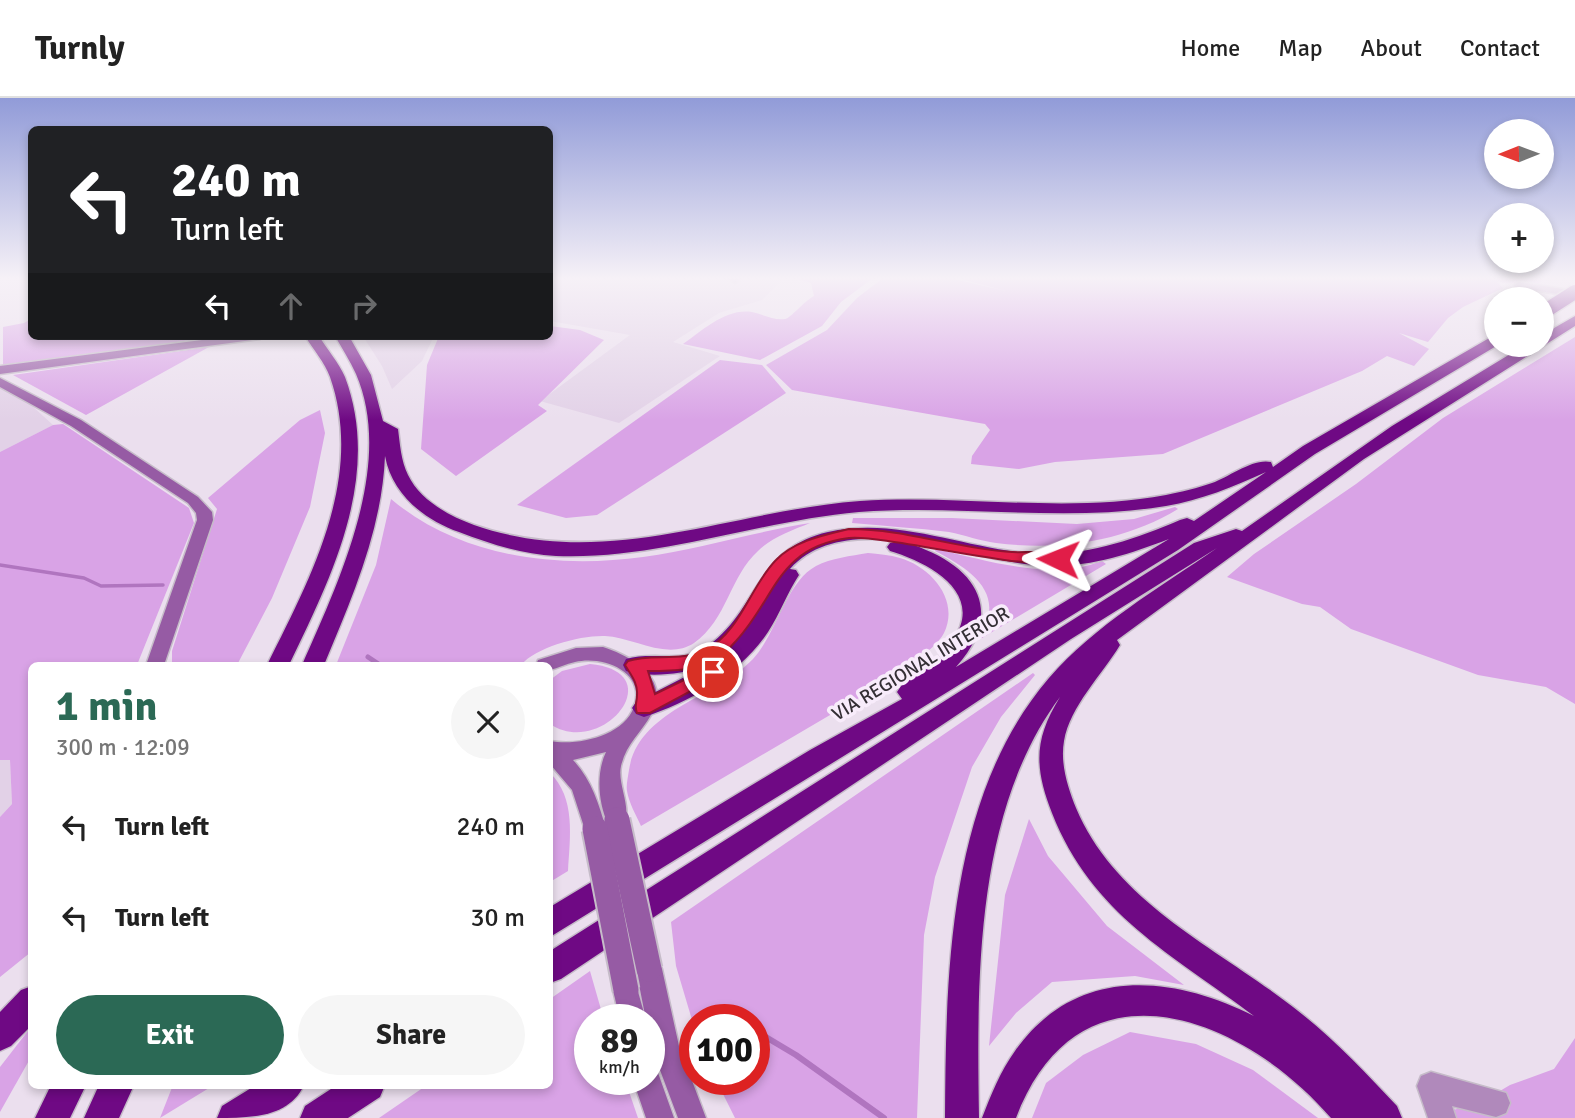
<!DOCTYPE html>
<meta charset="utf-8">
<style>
:root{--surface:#fff;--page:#f6f6f6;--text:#222;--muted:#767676;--line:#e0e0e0;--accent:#2b6955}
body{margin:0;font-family:Signika,sans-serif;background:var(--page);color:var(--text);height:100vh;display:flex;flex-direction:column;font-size:26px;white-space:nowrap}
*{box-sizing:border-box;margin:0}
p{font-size:23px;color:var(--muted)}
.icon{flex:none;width:38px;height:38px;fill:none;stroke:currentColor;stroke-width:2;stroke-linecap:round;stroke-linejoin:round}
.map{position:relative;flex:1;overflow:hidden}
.drawer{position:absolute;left:28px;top:564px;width:525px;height:427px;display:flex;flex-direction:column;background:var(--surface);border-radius:10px;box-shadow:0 4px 10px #0003}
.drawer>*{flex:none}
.hud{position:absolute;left:28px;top:28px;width:525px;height:214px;border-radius:10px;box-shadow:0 4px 10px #0003;background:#202124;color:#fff;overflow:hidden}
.needle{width:46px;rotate:269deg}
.tools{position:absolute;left:1484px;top:21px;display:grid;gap:14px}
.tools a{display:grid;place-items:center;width:70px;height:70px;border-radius:50%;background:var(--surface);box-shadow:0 4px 10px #0003;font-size:35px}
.speed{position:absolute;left:574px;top:906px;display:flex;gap:14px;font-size:35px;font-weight:700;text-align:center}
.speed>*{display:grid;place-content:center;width:91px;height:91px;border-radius:50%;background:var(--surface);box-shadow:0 4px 10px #0003;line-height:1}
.speed small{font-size:18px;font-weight:400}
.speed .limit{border:10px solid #d22;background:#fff;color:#111}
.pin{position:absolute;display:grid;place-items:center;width:60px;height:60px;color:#fff;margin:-30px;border:4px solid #fff;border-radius:50%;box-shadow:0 2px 7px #0007}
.me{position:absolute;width:77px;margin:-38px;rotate:272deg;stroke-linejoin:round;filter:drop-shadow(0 0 5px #0008)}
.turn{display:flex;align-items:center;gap:24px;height:147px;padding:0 28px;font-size:32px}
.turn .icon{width:91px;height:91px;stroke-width:2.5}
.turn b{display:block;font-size:49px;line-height:60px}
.lanes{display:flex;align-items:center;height:66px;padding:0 28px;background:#0003;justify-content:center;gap:35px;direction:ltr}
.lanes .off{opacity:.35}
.round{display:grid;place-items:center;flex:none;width:74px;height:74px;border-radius:37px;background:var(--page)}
.summary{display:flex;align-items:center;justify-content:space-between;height:119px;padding:0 28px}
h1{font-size:42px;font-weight:700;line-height:52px;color:var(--accent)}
.primary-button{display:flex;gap:14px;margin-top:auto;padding:14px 28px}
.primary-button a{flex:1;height:80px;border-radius:42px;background:var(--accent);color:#fff;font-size:28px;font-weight:700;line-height:80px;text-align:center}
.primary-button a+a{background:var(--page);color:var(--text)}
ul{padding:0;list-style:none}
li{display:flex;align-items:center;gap:21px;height:91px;padding:0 28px}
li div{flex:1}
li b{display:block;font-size:26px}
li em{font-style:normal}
header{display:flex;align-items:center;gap:42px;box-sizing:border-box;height:98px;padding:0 35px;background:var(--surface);border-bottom:2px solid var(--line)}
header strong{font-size:33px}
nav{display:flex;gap:38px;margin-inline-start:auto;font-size:24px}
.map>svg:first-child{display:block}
.built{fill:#e2d1e7}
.green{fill:#d9a3e6}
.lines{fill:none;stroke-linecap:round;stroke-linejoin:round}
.stream-far2{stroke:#b075bf;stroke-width:3.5}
.stream-far1{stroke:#b075bf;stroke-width:5}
.stream{stroke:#b075bf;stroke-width:6}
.street-casing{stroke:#c6bcc9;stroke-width:3}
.secondary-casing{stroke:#c6bcc9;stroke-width:3}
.highway-casing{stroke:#c6bcc9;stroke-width:3}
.street{fill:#b089bb;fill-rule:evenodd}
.secondary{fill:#965ba4;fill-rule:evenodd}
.highway{fill:#6f0984;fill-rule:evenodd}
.secondary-bridge-far1-casing{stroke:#c6bcc9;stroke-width:23;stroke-linecap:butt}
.secondary-bridge-casing{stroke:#c6bcc9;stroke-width:29;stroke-linecap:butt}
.highway-bridge-casing{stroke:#c6bcc9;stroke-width:17;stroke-linecap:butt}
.secondary-bridge-far1{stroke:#965ba4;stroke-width:19}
.secondary-bridge{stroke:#965ba4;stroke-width:25}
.highway-bridge{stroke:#6f0984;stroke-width:14}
.route{fill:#e11d48;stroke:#92132f;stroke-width:2}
.labels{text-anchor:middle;stroke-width:7;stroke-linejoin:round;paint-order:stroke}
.street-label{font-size:19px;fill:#342f35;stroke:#f8ecfb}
</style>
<header>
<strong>Turnly</strong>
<nav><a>Home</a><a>Map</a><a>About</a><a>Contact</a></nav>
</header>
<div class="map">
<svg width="1575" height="1020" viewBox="0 0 1575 1020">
<rect width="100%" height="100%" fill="#ebdfee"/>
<g class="built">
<path d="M550 180H784L762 202 719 215 673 244 720 258 619 325 540 303 630 237 550 223Z"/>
<path d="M363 238H433V240L422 263 392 291 382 268Z"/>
<path d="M0 279 53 327 0 354Z"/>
<path d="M10 661 12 706 0 719V662Z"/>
</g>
<g class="green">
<path d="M793 180H873L841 204 822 228 760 262 683 246C703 232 726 210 752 214 762 216 775 223 785 221 790 221 804 203 814 198L811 185Z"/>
<path d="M883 180H950L1006 193 957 180H1546L1537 187 1497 184 1503 190 1463 209 1448 220 1428 244 1399 235 1429 251 1414 268 1387 258 1362 273 1163 356 1055 364 1019 371 971 366 972 358 990 332 985 326 792 292 766 267 827 232 857 200Z"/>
<path d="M31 221 32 238H220L3 268V229L24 225Z"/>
<path d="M550 228 580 232 604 242 538 307 547 313 456 378 421 351 427 267 439 238H550Z"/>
<path d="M1575 239V606L1546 589 1478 577 1351 531 1320 509 1302 506 1227 479 1254 456 1356 386 1443 320Z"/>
<path d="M209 249 86 317 13 277Z"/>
<path d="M720 262 762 267 786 295 597 417 566 420 517 407Z"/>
<path d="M320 312 325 335 310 409 272 500 237 567H172V553L217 411 208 400 300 322Z"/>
<path d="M63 326 189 410 194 425 137 567H32L31 854 0 879V719L12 706 10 662H0V354L53 327Z"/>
<path d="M391 401C460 459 555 471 643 459 699 451 754 434 810 425 793 432 772 439 758 453 730 478 727 522 694 545 667 563 633 539 605 538 581 537 536 549 521 567H336L376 467Z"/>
<path d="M1175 409 1178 411C1123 444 1060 453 996 445 980 443 965 437 949 434 917 430 884 428 852 425L853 420H952L1077 426 1134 421Z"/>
<path d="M936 451C989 463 1050 483 1102 463L1106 466 982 540 979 538C1008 496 970 471 935 453Z"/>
<path d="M868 455C878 456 890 457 900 460 931 469 960 502 944 535 935 553 894 578 876 590L641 728C636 717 629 705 627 693 626 687 628 679 629 672 638 612 717 599 753 561 777 535 786 484 816 468 831 460 851 458 868 455Z"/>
<path d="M590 566C673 574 602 661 550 626V582L562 573Z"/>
<path d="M1033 575 1035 577 1001 619 972 669 935 779 924 837 917 1020H735L716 982H754V922H695V932L676 868 671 824Z"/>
<path d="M550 675C576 700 570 739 568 773L550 784Z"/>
<path d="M1029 721 1048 758 1107 828 1184 887 1135 878 1052 884 1016 915 989 948 1005 797Z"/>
<path d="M590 873 604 922H590V982H625L638 1020H379L427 987H550V901Z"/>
<path d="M31 929V959L0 1014V969Z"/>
<path d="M1130 934 1196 946 1253 972 1318 1020H1032L1046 985 1083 957Z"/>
<path d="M1575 940V1020H1437L1440 1015 1478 1006 1510 987 1554 971Z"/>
<path d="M173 987H214L160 1020Z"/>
</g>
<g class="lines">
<path class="stream-far2" d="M0 467 84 480 101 488 163 487"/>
<path class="stream-far1" d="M368 559 380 567"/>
<path class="stream" d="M754 932 796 957 884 1020"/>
<defs>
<g id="street">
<path d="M726 180H738L740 182 735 185Z"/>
<path d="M1519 184 1575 193V199L1515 189 1514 187Z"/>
<path d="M1431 974 1506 995 1510 1005 1506 1015 1496 1019 1452 1008 1456 1020H1428L1417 988 1421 978Z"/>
</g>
<g id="secondary">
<path d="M233 238H266L260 241 0 276V268Z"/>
<path d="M0 280 81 322 198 399 212 414 213 422 164 567H146L197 422 196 415 188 405 71 328 0 289Z"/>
<path d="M603 549C631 558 672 581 651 617 641 635 626 646 621 668 617 686 632 709 624 726L616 729 608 726C598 704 596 675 606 654L573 662C591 681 599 706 606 731L603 738 595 741 587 738 572 692 550 666V643C576 648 623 639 634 609 647 574 603 557 575 564 566 566 558 570 550 572V567H536L538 562 576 550Z"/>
<path d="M649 858 658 862 662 871 679 948 706 1020H678L651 948 649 922H646L636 871 640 862Z"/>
<path d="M626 879 635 883 646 922H620L613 892 617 883Z"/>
<path d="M649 969 657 972 674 1020H646L633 982H649Z"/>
</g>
<g id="highway">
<path d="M1575 218V228L1364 361 1117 542 1120 547C1102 577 1070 608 1064 643 1060 666 1068 690 1076 710 1116 805 1216 849 1293 909 1331 938 1364 973 1397 1008L1402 1020H1331C1242 917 1079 854 1016 1020H982C991 997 1000 974 1015 953 1075 868 1170 876 1254 918 1172 856 1092 817 1052 715 1034 669 1034 641 1060 599 974 714 977 883 979 1020H945C946 873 948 698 1049 580 1095 527 1159 490 1217 450L1071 541 561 881 550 885V853L1194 445 1236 431 1242 433 1392 328 1525 247H1542V237Z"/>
<path d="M305 238H319C327 251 339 265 345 279 382 378 332 478 289 567H267C311 479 365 379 330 279 325 265 313 251 305 238Z"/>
<path d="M335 238H349L371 277 383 323 398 331C400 346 401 363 408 377 420 402 449 418 474 427 606 473 728 413 860 403 962 396 1065 416 1166 397 1181 394 1198 390 1212 385 1229 379 1253 360 1271 364L1273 369 1303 348 1491 239 1496 238 1498 247 1315 356 1178 452 550 839V809L810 652 902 601 897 594 901 588C919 574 940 561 953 542 986 494 927 464 890 453L887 449 890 445C902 442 915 447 926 452 984 476 1000 521 956 569L1169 441C1130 456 1090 469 1049 468 975 467 848 406 790 471L796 472 799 477C787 495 780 516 768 534 741 575 690 604 644 619L636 616 632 610 636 604 704 569C681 576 650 580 626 573L623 567 626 561C653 553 684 566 708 548 759 511 755 451 828 434 896 419 960 449 1027 455 1081 460 1131 443 1180 422L1187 420 1194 423 1266 374C1233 389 1201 402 1166 408 1064 425 961 406 859 414 757 423 659 462 556 458 522 456 490 446 459 434 424 422 392 396 385 358 382 432 352 500 324 567H302C339 483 395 366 356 276 350 263 342 250 335 238Z"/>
<path d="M32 888V927L11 948 0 953V914L21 892Z"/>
<path d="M51 987H86L70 1020H35Z"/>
<path d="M99 987H134L119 1020H84Z"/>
<path d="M256 987H304C289 1020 249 1020 217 1020L222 1008Z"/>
<path d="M337 987H385L380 999 348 1020H300L305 1008Z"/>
</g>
</defs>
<use href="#street" class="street-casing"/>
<use href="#secondary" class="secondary-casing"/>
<use href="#highway" class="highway-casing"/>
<use href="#street" class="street"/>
<use href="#secondary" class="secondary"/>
<use href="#highway" class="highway"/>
<defs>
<path id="secondary-bridge-far1" d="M616 719 617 724"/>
<g id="secondary-bridge">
<path d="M617 722 649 871"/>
<path d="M595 731 626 892"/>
</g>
<path id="highway-bridge" d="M1542 215 1575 194"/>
</defs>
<use href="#secondary-bridge-far1" class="secondary-bridge-far1-casing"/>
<use href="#secondary-bridge" class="secondary-bridge-casing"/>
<use href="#highway-bridge" class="highway-bridge-casing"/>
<use href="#secondary-bridge-far1" class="secondary-bridge-far1"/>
<use href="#secondary-bridge" class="secondary-bridge"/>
<use href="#highway-bridge" class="highway-bridge"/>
</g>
<linearGradient id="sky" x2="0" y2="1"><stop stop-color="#919bd8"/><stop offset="0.56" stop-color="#f6f1f7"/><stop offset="1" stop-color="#f6f1f7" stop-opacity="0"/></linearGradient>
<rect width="1575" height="322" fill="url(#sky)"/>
<path class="route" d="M849 431C906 431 958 451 1012 454 1027 455 1056 451 1065 461 1049 479 887 436 849 440 777 449 776 500 736 543 731 548 726 555 721 559 699 573 672 573 648 573L655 596 713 568 719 570 721 574 719 578 650 615H637C634 607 637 605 637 597 638 585 631 577 625 567L628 563C654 555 681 565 707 551 740 534 751 487 776 462 794 443 824 437 849 431Z"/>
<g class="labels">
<g class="street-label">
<text transform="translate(920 565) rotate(-31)" y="7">VIA REGIONAL INTERIOR</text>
</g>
</g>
</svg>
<div class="tools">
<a><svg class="needle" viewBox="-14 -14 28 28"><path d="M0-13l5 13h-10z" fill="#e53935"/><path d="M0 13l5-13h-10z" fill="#767676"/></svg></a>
<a>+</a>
<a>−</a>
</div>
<div class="speed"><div>89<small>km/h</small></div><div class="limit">100</div></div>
<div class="pin" style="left:713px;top:574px;background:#d93025"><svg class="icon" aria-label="arrive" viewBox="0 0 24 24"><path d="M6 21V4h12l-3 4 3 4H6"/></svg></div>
<svg class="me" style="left:1058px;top:461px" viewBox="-20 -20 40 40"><path d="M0-17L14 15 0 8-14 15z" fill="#e11d48" stroke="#fff" stroke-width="4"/></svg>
<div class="hud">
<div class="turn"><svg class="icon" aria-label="left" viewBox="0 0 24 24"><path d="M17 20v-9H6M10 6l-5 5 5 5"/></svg><div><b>240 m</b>Turn left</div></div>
<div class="lanes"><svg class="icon" aria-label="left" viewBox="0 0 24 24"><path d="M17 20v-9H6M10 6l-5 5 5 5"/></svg><svg class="icon off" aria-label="ahead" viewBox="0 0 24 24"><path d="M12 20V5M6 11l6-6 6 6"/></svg><svg class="icon off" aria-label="right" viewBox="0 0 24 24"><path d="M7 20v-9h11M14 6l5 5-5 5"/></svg></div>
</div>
<section class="drawer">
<div class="summary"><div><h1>1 min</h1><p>300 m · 12:09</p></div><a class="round"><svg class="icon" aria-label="close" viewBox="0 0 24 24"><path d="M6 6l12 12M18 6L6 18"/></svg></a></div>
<ul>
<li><svg class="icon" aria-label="left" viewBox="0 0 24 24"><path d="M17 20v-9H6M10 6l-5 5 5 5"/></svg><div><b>Turn left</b></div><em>240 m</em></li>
<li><svg class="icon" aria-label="left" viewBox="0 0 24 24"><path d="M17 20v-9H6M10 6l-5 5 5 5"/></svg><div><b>Turn left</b></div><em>30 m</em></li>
</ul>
<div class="primary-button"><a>Exit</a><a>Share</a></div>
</section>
</div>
